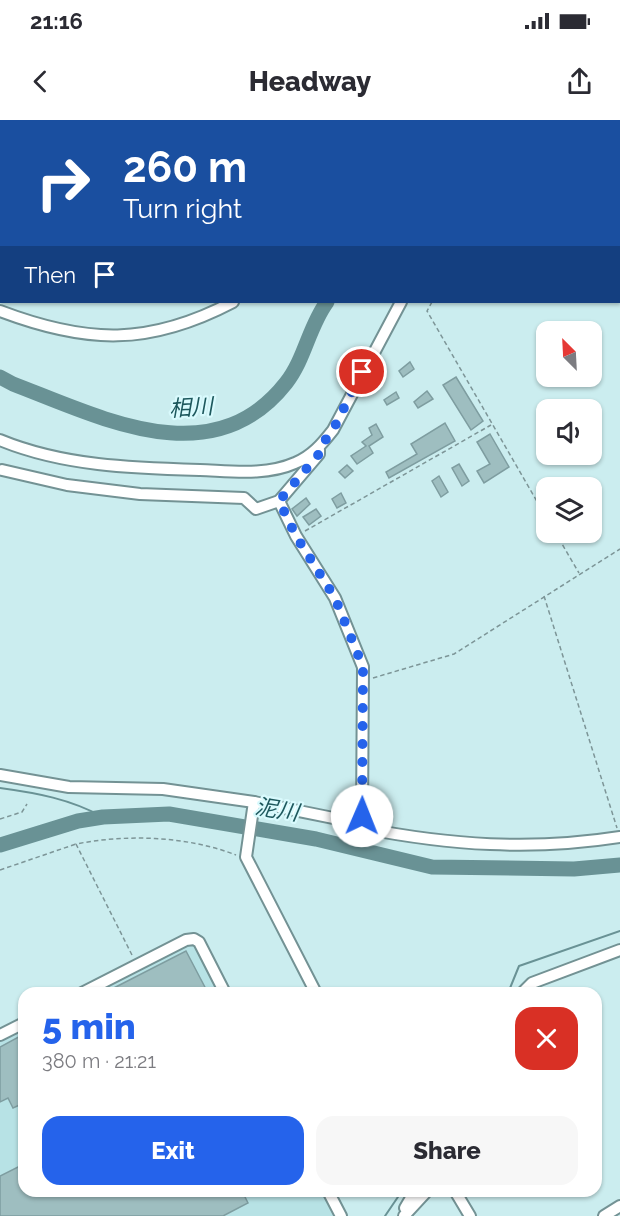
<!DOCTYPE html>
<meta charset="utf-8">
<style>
:root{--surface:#fff;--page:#f7f7f7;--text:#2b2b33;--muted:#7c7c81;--accent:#2563eb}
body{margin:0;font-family:Raleway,"Noto Sans JP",sans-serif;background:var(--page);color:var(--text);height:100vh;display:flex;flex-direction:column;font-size:22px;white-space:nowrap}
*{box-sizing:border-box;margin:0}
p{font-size:20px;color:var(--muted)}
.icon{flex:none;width:33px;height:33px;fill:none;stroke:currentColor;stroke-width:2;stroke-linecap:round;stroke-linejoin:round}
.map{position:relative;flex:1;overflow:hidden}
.details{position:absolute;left:18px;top:867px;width:584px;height:210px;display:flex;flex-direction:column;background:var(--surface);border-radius:18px;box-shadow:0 2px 4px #0004}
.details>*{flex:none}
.hud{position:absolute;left:0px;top:0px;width:621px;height:183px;box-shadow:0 2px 4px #0004;background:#1a4fa0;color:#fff;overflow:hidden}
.needle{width:39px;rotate:336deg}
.controls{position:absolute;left:536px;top:201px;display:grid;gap:12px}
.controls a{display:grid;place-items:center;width:66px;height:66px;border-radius:12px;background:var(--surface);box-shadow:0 2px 4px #0004;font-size:30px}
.pin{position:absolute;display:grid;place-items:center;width:51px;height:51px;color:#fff;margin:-26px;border:3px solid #fff;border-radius:50%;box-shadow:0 2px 6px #0007}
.me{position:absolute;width:66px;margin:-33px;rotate:1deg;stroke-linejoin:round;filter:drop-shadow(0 0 4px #0008)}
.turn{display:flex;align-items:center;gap:21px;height:126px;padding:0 24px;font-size:27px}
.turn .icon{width:78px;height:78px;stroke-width:2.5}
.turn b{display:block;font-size:42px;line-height:51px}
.then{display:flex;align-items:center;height:57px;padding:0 24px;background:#0003;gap:12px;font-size:22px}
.round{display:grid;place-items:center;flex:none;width:63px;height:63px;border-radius:18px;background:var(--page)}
.overview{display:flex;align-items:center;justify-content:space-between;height:102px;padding:0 24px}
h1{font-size:36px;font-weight:800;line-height:45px;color:var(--accent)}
.primary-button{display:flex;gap:12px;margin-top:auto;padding:12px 24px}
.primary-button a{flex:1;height:69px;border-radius:18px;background:var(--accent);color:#fff;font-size:24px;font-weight:800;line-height:69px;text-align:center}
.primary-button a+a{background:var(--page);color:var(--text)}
.status{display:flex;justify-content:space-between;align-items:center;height:42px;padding:0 30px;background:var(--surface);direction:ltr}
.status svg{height:16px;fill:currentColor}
header{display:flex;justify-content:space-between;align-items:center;height:78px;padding:0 24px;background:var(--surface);font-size:27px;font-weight:800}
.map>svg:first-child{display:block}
.built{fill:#b7e2e5}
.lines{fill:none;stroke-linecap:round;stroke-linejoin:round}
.stream{stroke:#699295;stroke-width:2}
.river{stroke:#699295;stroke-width:15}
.building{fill:#9ebec0;stroke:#7e9da0;stroke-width:1.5}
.minor-casing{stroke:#739294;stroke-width:14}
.major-casing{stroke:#8f5f7f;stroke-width:16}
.path{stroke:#7d9597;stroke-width:1.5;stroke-dasharray:4.5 3;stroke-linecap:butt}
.minor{stroke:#fff;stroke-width:10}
.major{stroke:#e6b6d3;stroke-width:14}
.route{stroke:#2563eb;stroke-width:10;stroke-dasharray:0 18}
.labels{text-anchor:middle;stroke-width:4.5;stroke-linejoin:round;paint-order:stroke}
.water-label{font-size:22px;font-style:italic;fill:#1d585d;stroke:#d9fafd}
</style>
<div class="status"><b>21:16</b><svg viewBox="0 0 49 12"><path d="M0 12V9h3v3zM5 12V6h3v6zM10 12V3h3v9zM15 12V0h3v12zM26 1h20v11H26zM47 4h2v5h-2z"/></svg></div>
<header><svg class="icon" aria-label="back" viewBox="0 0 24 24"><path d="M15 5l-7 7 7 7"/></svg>Headway<svg class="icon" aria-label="share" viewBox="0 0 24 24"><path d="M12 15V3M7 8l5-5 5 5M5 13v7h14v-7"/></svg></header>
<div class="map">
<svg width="620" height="1096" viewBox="0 0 620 1096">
<rect width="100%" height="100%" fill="#cbedef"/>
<g class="built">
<path d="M190 821 196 822 222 873H90Z"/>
<path d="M24 907V1071H324L337 1096H0V920Z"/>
</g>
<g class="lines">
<g class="stream">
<path d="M0 668C37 673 70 679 103 697"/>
<path d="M508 873 519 846 620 811"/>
<path d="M385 1096 402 1071"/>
</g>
<g class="river">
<path d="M509 2 512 0"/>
<path d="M0 257 13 264C102 298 213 356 286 263 305 239 309 206 327 182"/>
<path d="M0 725 78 701 103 697 169 694 316 719 432 747 574 749 620 745"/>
</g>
</g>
<g class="building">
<path d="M410 242 414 249 403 257 399 251Z"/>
<path d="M456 257 483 301 471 310 443 265Z"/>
<path d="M427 271 433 279 418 288 414 282Z"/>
<path d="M396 272 399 278 387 285 384 280Z"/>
<path d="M445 303 455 321 389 358 386 352 417 334 411 324Z"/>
<path d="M376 304 383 317 369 326 373 333 357 344 351 336 366 326 362 322 372 315 369 308Z"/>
<path d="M490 314 509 347 484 363 477 351 490 344 477 322Z"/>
<path d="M459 344 469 361 462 366 452 348Z"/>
<path d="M347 345 353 351 345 358 339 352Z"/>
<path d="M439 356 448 372 441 377 432 361Z"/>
<path d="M341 373 346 383 337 388 332 379Z"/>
<path d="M306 378 310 384 297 396 292 389Z"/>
<path d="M316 389 321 396 309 405 303 397Z"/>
<path d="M186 831 208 873H104Z"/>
<path d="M24 914V983L13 988 8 978 0 982V927Z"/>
<path d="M24 1044V1071H242L248 1083 223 1096H0V1056Z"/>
</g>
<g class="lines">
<defs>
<g id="minor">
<path d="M434 2 436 0"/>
<path d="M617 2 619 0"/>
<path d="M0 191C87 224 149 226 233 182"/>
<path d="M0 320C63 346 132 348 200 350 230 351 266 356 295 343 312 336 322 324 333 310L401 182"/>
<path d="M2 350 67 365 140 374 244 378 256 389 279 381 319 334V330"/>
<path d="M279 381 296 416 335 478 363 547 362 696 358 703"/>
<path d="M0 655 69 667 163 669 254 682 358 703 362 708C449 725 531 731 620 717"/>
<path d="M254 682 246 737 316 873"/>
<path d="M82 873 186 820 194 819 199 822 225 873"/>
<path d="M522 873 532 863 620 830"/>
<path d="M0 915 24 903"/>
<path d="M328 1071 341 1096"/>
<path d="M455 1071 470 1096"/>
<path d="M405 1088 415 1071"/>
<path d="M404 1096 427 1071"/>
<path d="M604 1096 620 1086"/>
</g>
<g id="major">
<path d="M559 0 560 2"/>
<path d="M620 144V145"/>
</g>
</defs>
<use href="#minor" class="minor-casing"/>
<use href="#major" class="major-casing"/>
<g class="path">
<path d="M112 0 113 2"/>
<path d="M330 0 331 2"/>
<path d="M234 2 237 0"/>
<path d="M0 97 2 100"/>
<path d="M0 126 2 125"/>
<path d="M432 182 427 191 546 397"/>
<path d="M305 411 491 305"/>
<path d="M555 412 579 453"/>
<path d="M544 476 617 708"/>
<path d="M373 558 454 534 620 429"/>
<path d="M0 699 22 692 27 684"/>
<path d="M0 750 76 724"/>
<path d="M132 835 76 724C127 714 187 716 236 735"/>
</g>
<use href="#minor" class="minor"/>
<use href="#major" class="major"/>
</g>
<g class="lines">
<path class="route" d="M362 696 363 547 335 478 296 416 279 381 319 334 320 327 333 310 362 252"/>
</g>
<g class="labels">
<g class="water-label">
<text transform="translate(191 287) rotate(-4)" y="8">相川</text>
<text transform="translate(277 689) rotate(9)" y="8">泥川</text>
</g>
</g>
</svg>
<div class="controls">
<a><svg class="needle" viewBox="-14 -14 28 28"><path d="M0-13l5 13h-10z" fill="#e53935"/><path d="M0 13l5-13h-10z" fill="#7c7c81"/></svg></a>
<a><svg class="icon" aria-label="sound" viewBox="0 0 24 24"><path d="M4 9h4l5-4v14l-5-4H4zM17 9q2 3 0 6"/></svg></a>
<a><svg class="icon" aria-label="layers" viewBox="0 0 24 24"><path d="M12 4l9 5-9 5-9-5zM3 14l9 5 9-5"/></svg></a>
</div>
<div class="pin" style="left:362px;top:252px;background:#d93025"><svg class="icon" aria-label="arrive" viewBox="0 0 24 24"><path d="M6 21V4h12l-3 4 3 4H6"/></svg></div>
<svg class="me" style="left:362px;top:696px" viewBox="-20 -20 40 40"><circle r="19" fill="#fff"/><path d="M0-13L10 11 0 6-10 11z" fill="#2563eb"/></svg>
<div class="hud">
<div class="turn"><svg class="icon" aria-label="right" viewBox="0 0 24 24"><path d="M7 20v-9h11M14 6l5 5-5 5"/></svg><div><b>260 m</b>Turn right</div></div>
<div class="then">Then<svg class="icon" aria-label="arrive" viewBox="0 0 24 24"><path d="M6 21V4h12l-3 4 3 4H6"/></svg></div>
</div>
<section class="details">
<div class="overview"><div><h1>5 min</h1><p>380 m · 21:21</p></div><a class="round" style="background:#d93025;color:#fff"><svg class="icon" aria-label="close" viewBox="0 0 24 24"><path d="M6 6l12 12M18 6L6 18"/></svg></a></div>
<div class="primary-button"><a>Exit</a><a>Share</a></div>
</section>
</div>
